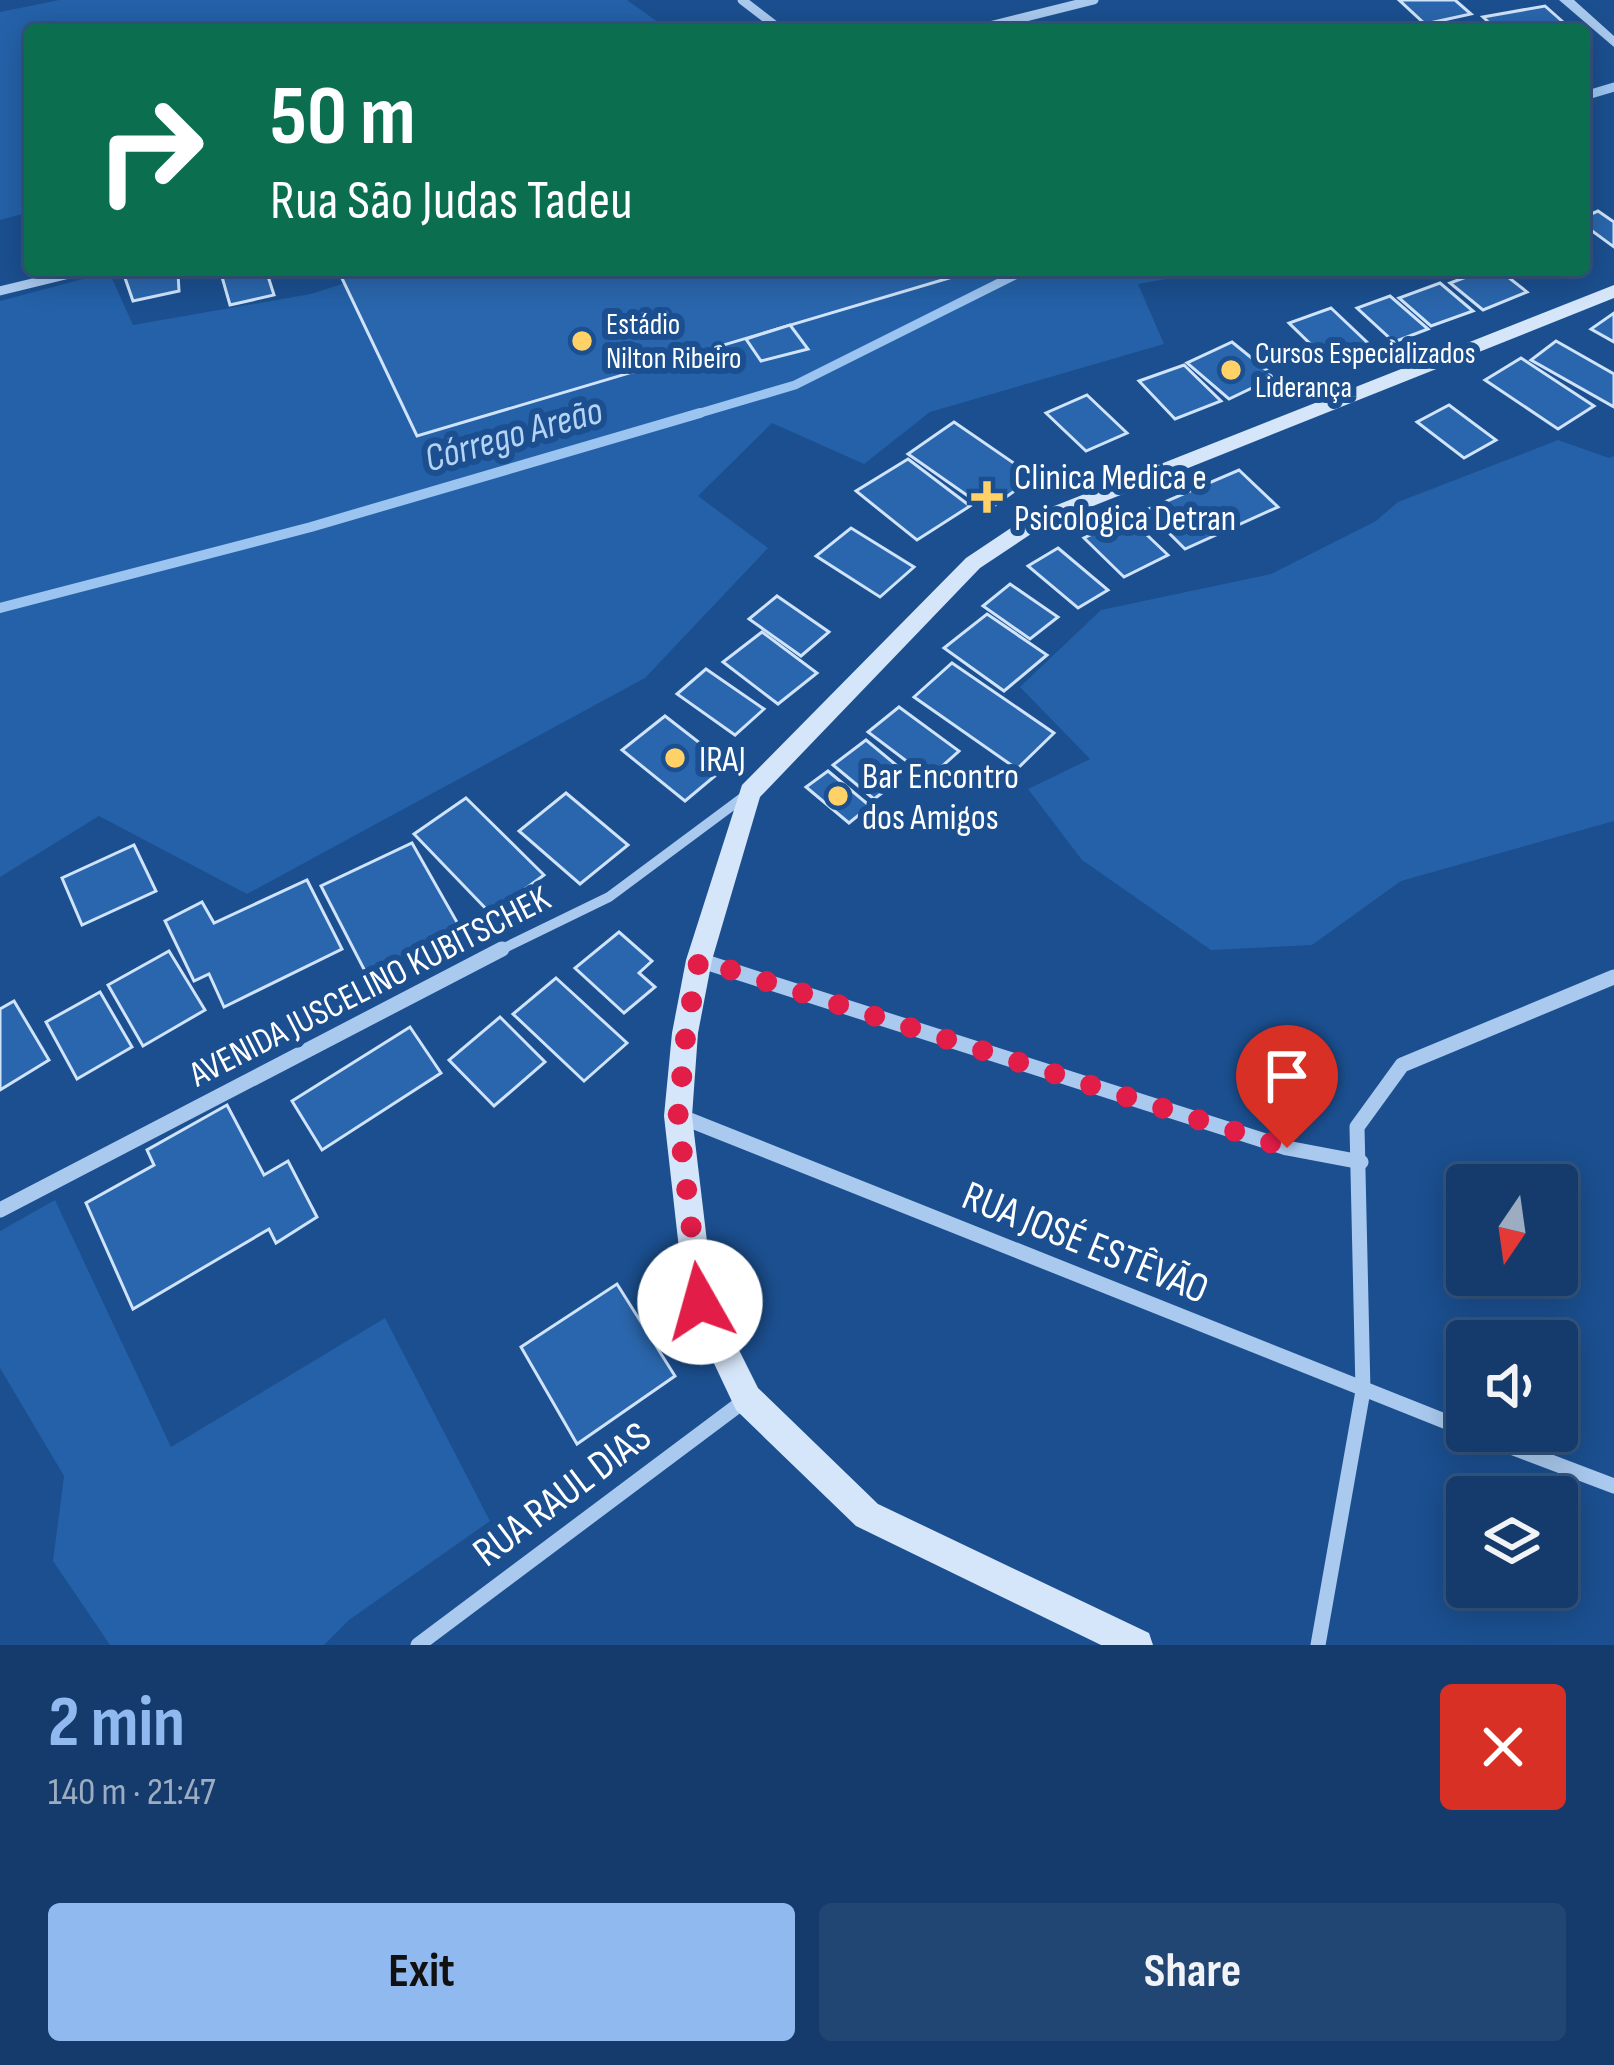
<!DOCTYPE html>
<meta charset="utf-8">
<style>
:root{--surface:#143b6b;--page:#214673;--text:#f1f3f6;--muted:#9dadc1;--line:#33557e;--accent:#90b9f0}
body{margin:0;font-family:"Sofia Sans Condensed",sans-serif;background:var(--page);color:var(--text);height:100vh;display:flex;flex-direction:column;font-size:45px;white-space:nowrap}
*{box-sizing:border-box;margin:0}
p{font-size:39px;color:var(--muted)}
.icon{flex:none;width:66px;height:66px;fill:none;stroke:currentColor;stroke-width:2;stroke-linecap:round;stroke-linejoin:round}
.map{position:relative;height:1645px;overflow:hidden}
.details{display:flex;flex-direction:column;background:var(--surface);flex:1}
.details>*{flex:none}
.hud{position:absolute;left:24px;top:24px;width:1566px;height:252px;border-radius:12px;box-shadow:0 6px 30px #0003,0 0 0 3px var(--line);background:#0b6e4f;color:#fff;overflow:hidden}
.needle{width:78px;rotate:193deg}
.controls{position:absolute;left:1446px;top:1164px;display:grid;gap:24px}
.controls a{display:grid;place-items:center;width:132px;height:132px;border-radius:12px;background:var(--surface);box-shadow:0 6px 30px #0003,0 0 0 3px var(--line);font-size:60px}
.pin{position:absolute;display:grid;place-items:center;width:102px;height:102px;color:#fff;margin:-123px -51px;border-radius:50% 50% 50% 0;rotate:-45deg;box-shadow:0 0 12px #0007}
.pin .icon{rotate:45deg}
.me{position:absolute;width:132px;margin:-66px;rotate:353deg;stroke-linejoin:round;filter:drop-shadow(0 0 9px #0008)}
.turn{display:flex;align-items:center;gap:42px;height:252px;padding:0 48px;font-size:54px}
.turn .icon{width:156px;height:156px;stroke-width:2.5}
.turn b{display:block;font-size:84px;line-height:102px}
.round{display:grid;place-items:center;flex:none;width:126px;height:126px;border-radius:12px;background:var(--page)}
.head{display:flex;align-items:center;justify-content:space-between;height:204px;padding:0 48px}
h1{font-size:72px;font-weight:700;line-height:90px;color:var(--accent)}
.button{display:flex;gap:24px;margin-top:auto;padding:24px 48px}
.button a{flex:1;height:138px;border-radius:12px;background:var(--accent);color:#111;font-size:48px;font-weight:700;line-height:138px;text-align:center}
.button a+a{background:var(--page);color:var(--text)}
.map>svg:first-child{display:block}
.green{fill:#2461a8}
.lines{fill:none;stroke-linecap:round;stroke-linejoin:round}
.stream-far1{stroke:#9cc4f0;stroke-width:9}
.stream{stroke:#9cc4f0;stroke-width:10}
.building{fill:#2a66ad;stroke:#cfe3fa;stroke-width:3}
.minor-far2{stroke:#a9c9ee;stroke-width:9}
.minor-far1{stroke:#a9c9ee;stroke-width:10}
.minor{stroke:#a9c9ee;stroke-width:15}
.tertiary{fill:#a9c9ee;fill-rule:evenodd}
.secondary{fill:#d6e6fa;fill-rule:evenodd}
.route{stroke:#e11d48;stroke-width:21;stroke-dasharray:0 37.8}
.poi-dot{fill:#ffd166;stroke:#1b4f8f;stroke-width:4.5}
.labels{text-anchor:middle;stroke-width:12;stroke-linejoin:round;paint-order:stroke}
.far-poi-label{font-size:30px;fill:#fff;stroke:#1b4f8f;text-anchor:start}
.poi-label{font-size:36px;fill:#fff;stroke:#1b4f8f;text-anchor:start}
.street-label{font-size:36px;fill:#fff;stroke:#1b4f8f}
.water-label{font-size:39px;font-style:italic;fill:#b5d3f5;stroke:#1b4f8f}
.near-street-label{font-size:42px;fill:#fff;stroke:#1b4f8f}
</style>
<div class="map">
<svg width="1614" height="1645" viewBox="0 0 1614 1645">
<rect width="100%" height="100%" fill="#1b4f8f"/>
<g class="green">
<path d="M59 0H627L669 30H30V212L0 220V12Z"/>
<path d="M976 270H1217L1138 284 1164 344 930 412 864 464 772 423 698 496 768 548 645 678 247 894 99 816 0 877V301L109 272 133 325 311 294 345 283 418 436Z"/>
<path d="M1558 440 1609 458 1614 456V821L1401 881 1312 945 1211 950 1082 860 1028 789 1090 759 1020 687 1101 610 1271 574 1376 521 1398 502Z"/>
<path d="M55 1200 171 1447 385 1318 490 1521 349 1620 324 1645H110L53 1561 64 1476 0 1368V1231Z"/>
</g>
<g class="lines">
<g class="stream-far1">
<path d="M1584 96 1614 87"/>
<path d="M690 416 795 385 1025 270"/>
</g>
<path class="stream" d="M0 608 311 527 700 413"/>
</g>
<g class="building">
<path d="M1399 0H1455L1471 14 1425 24Z"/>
<path d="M1545 6 1572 30H1497L1483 17Z"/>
<path d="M1598 211 1614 222V247L1584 225V217Z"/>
<path d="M141 270 178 273 179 291 133 301 124 275Z"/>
<path d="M220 270H266L274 295 230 305Z"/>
<path d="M338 270H976L417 436Z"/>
<path d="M1485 270H1499L1527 292 1483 310 1450 283Z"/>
<path d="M1440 283 1473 311 1431 326 1399 298Z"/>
<path d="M1390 296 1428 329 1394 342 1357 308Z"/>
<path d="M1331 308 1371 346 1328 361 1289 323Z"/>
<path d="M1614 313V342L1591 329Z"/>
<path d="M790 325 808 349 761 361 746 339Z"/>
<path d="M1556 341 1614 374V407L1531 360Z"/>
<path d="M1232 342 1275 377 1229 399 1187 363Z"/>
<path d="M1521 358 1594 406 1558 429 1485 380Z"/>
<path d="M1184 365 1221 401 1175 419 1139 381Z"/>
<path d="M1087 395 1127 433 1086 451 1046 413Z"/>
<path d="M1449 405 1496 440 1464 458 1417 422Z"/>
<path d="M954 422 1034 477 988 510 908 454Z"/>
<path d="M908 459 970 506 917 540 856 491Z"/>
<path d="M1239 470 1278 507 1185 549 1146 510Z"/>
<path d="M1128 517 1168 555 1124 577 1084 538Z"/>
<path d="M851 528 914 567 880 597 816 556Z"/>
<path d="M1058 548 1108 590 1078 608 1028 566Z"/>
<path d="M1010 584 1058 617 1030 639 983 606Z"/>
<path d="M777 596 829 632 801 656 749 619Z"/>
<path d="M987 614 1047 655 1004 691 944 648Z"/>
<path d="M762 632 817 673 778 704 723 662Z"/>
<path d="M952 663 1054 733 1017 769 914 697Z"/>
<path d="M706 669 764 709 735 735 677 694Z"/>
<path d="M899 707 959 751 929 778 868 732Z"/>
<path d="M665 716 728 765 685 801 622 750Z"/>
<path d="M866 740 907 774 874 799 833 765Z"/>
<path d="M828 771 870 806 849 823 806 787Z"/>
<path d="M566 793 628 845 580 884 519 831Z"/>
<path d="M466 798 544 875 491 914 414 834Z"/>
<path d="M412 843 462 931 368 977 321 886Z"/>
<path d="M134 845 156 891 82 925 62 878Z"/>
<path d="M307 880 342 949 224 1007 209 974 194 981 165 921 202 902 214 923Z"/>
<path d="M619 932 652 961 639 973 655 987 624 1013 575 968Z"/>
<path d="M169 951 205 1010 143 1046 108 985Z"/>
<path d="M556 978 627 1043 584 1081 513 1014Z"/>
<path d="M100 992 132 1047 77 1079 46 1022Z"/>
<path d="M14 1001 49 1060 0 1090V1009Z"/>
<path d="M500 1017 545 1062 494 1106 449 1060Z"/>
<path d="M410 1027 441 1073 322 1150 292 1101Z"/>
<path d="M227 1105 264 1175 288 1161 317 1217 276 1243 269 1229 133 1309 86 1203 154 1165 147 1150Z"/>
<path d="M617 1284 675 1376 577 1444 521 1347Z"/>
</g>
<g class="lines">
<g class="minor-far2">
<path d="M742 0 781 30"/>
<path d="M973 30 1094 0"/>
<path d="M0 291 86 270"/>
</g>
<path class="minor-far1" d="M496 952 609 897 749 793"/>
<g class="minor">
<path d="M699 960 1287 1148 1361 1162"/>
<path d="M682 1117 1467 1430"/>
<path d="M0 1210 502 949"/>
<path d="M1469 1431 1614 1486"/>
<path d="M418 1645 744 1401"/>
<path d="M1318 1645 1363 1391 1357 1127 1402 1065 1614 977"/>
</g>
<path class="tertiary" d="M1559 0H1574L1614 36V47Z"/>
<path class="secondary" d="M1614 285V298L1043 526 980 568 760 797 712 960 698 1033 692 1116 714 1300 758 1388 878 1504 1149 1633 1153 1645H1101L856 1526 736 1410 685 1302 664 1116 672 1033 686 960 742 785 966 558 1029 516Z"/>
</g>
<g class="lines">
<path class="route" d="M700 1302 678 1116 686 1033 699 960 1287 1148"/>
</g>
<g class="poi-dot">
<circle cx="582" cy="341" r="12"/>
<circle cx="1231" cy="370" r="12"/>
<path d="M981 479h12v12h12v12h-12v12h-12v-12h-12v-12h12z"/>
<circle cx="675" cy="758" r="12"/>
<circle cx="838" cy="796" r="12"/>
</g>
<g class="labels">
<g class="far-poi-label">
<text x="606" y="334">Estádio<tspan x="606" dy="34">Nilton Ribeiro</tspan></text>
<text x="1255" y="363">Cursos Especializados<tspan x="1255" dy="34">Liderança</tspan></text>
</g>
<g class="poi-label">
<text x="1014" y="489">Clinica Medica e<tspan x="1014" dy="41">Psicologica Detran</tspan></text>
<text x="699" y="771">IRAJ</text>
<text x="862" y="788">Bar Encontro<tspan x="862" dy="41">dos Amigos</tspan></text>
</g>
<g class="street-label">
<text transform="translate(369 985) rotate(-27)" y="13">AVENIDA JUSCELINO KUBITSCHEK</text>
</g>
<g class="water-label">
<text transform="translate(513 433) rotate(-16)" y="14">Córrego Areão</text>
</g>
<g class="near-street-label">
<text transform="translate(1086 1241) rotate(22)" y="15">RUA JOSÉ ESTÊVÃO</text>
<text transform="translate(561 1493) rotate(-37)" y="15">RUA RAUL DIAS</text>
</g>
</g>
</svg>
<div class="controls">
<a><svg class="needle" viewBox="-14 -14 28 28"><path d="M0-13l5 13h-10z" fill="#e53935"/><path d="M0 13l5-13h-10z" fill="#9dadc1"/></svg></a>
<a><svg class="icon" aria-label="sound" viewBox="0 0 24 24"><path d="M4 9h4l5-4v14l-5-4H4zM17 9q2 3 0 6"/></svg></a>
<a><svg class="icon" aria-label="layers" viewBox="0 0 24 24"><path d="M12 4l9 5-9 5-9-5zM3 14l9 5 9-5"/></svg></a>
</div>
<div class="pin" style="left:1287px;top:1148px;background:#d93025"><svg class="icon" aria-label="arrive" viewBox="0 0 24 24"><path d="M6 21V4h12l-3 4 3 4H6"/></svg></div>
<svg class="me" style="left:700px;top:1302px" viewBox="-20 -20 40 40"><circle r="19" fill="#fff"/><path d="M0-13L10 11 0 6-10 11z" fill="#e11d48"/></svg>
<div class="hud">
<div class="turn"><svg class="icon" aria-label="right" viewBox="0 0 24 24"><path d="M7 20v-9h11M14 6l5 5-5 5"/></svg><div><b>50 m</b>Rua São Judas Tadeu</div></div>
</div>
</div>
<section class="details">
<div class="head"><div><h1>2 min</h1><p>140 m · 21:47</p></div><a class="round" style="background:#d93025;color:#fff"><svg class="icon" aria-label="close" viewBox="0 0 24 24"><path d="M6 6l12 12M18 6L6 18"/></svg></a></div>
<div class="button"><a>Exit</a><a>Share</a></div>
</section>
